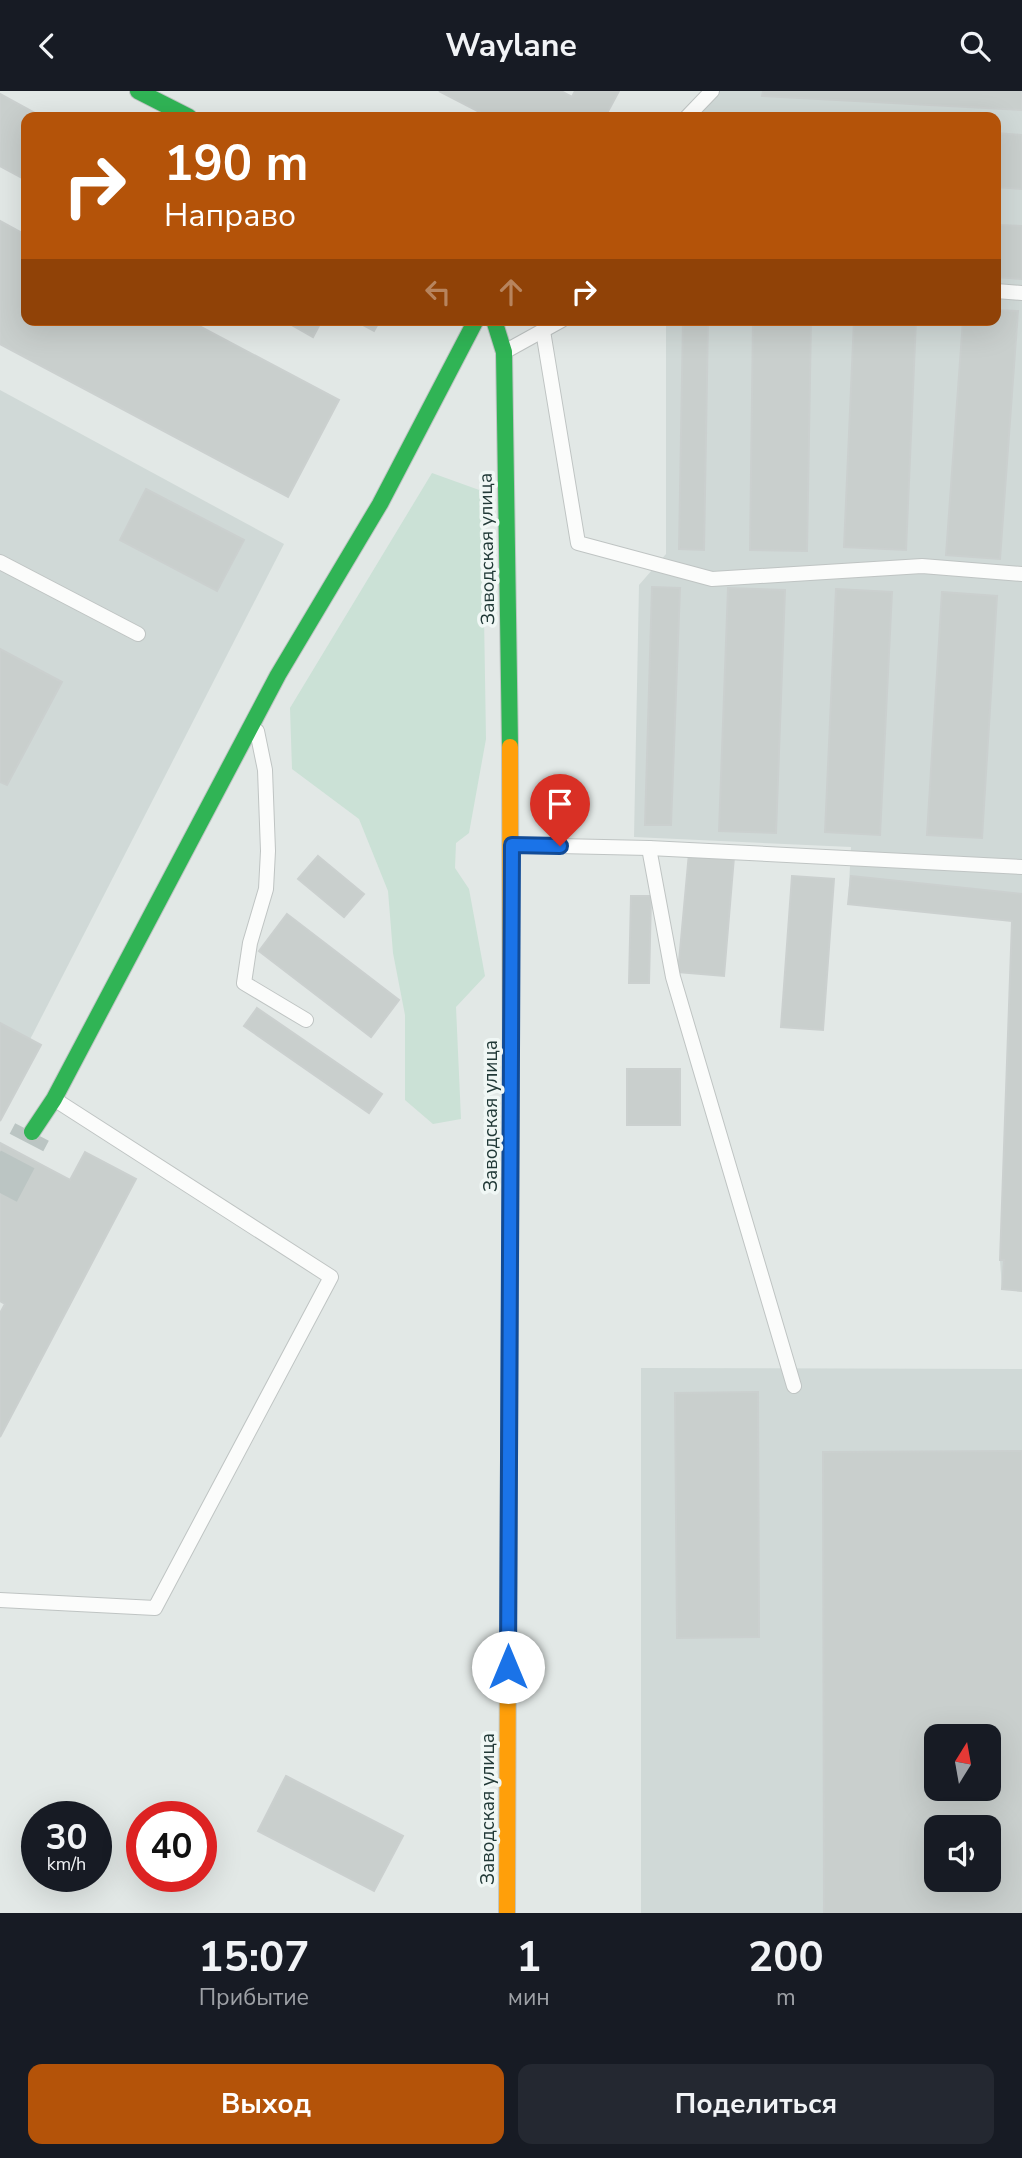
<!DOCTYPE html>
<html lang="ru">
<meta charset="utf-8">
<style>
:root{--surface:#171b24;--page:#242831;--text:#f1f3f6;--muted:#9ea1a6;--accent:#b45309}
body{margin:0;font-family:"Nunito Sans",sans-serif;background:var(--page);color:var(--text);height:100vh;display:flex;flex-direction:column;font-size:26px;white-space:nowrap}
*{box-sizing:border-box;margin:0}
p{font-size:23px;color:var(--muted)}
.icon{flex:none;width:38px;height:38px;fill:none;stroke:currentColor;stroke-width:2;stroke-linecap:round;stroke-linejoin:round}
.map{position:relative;height:1822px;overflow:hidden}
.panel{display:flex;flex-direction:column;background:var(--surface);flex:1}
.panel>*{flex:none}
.banner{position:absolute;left:21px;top:21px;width:980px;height:214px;border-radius:14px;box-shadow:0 7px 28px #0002;background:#b45309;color:#fff;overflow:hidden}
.needle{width:46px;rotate:11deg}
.buttons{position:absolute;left:924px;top:1633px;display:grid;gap:14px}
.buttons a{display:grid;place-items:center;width:77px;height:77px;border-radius:14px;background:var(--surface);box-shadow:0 7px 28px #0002;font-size:35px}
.speed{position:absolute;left:21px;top:1710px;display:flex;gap:14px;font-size:35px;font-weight:700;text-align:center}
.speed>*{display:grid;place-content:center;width:91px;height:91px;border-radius:50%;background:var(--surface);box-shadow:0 7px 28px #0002;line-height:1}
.speed small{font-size:18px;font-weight:400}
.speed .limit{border:10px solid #d22;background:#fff;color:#111}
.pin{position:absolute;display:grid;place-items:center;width:60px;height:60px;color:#fff;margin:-72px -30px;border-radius:50% 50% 50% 0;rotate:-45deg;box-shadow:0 0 7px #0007}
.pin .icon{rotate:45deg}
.me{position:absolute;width:77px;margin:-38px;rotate:0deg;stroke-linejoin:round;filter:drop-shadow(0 0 5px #0008)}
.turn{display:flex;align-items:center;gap:24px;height:147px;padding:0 28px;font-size:32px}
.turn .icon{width:91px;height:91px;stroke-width:2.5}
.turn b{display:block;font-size:49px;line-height:60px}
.lanes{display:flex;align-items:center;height:66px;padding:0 28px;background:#0003;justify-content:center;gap:35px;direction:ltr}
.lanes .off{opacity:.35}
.eta{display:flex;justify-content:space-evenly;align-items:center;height:119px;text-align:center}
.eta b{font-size:42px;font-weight:700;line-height:49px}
.cta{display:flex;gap:14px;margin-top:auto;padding:14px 28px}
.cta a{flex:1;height:80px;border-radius:14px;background:var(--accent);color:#fff;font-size:28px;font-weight:700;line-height:80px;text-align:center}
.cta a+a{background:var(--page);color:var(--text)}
header{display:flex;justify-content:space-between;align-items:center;height:91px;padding:0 28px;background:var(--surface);font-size:32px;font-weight:700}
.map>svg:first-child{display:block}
.built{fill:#d0d9d7;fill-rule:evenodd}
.green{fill:#cbe1d6}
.building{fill:#c9cfcd;stroke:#cbd0cf;stroke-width:2;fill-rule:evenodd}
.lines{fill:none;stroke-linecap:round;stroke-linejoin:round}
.secondary-tunnel{stroke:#bbc5c3;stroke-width:38;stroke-dasharray:38 19;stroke-linecap:butt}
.lane-casing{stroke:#bfc4c3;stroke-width:16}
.fast-casing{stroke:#bec5c3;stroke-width:18}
.slow-casing{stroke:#bec5c3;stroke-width:18}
.lane{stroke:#fbfcfb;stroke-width:14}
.fast{stroke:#30b455;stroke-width:16}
.slow{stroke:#ff9f0a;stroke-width:16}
.route-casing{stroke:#114b97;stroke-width:18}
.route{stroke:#1a73e8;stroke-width:12}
.labels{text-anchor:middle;stroke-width:7;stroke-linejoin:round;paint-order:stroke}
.street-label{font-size:19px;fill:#213937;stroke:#f0f7f5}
</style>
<header><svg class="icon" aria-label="back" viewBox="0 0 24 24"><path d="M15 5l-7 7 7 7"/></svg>Waylane<svg class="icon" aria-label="search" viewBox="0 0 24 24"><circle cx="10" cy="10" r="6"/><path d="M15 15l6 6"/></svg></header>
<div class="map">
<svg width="1022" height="1822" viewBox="0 0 1022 1822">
<rect width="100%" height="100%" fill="#e2e8e6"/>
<g class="built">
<path d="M702 0H1022V1200L1002 1198 1000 1169 1012 830 848 813 851 756 634 746 639 494 666 463V229H996V26H682Z"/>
<path d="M0 299 284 453 0 1007Z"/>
<path d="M641 1277 1022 1278V1822H641ZM936 1645H989V1698H936ZM936 1736H989V1788H936Z"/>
</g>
<path class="green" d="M432 382 482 400 486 648 469 742 456 752 455 777 469 798 485 885 456 916 461 1028 433 1033 405 1009V924L393 862 388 800 359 728 292 678 290 617Z"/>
<g class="building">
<path d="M439 0H561L572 6 575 0H619L605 26H489Z"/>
<path d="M763 0H1022V19L762 5Z"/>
<path d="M0 3 42 26H26V89L0 75Z"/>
<path d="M996 42 1022 44V98L996 96Z"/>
<path d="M0 130 26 144V229H188L339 309 288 406 0 253Z"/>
<path d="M996 134 1022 135V188L996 186Z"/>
<path d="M996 219 1018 220 1000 468 946 464 963 229H996Z"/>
<path d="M283 229H322L313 246Z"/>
<path d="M354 229H380L374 240Z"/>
<path d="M683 229H708L704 459 679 458Z"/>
<path d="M753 229H811L807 460 750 459Z"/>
<path d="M854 229H916L906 459 844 456Z"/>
<path d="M146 398 244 449 217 500 120 449Z"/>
<path d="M652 496 680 497 671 734H645Z"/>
<path d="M728 497 785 499 776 742 719 740Z"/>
<path d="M836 498 892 501 880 744 825 741Z"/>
<path d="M942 501 997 505 982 747 927 744Z"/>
<path d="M0 558 62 591 7 694 0 691Z"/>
<path d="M689 762 734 766 724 885 678 881Z"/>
<path d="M318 765 364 803 344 826 298 788Z"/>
<path d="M792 785 834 788 823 939 781 936Z"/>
<path d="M851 785 1022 803V1200L1002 1198 1004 1169H1000L1012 830 848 813Z"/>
<path d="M631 805H651L649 892H629Z"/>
<path d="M287 823 399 909 371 946 259 860Z"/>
<path d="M257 917 382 1003 369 1022 244 935Z"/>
<path d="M0 932 41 954 0 1030Z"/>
<rect x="627" y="978" width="53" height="56"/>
<path d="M0 1052 70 1089 85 1061 136 1088 0 1346V1222L5 1213 0 1210Z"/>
<path d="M758 1301 759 1546 677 1547 675 1302Z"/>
<path d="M1022 1360V1822H824L823 1361ZM936 1645H989V1698H936ZM936 1736H989V1788H936Z"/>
<path d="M286 1685 403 1745 374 1800 258 1740Z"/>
</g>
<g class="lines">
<path class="secondary-tunnel" d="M0 1102 32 1041"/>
<defs>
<g id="lane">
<path d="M687 26 712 0"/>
<path d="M996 200 1022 202"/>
<path d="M543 240 578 452 712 488 922 475 1022 483"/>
<path d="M506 260 562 229"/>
<path d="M0 471 138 543"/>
<path d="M257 640 265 679 268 760 266 798 250 852 244 892 306 929"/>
<path d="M513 754 649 757 1022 776"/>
<path d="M649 757 673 886 794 1295"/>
<path d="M0 1509 155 1517 331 1186 54 1008"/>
</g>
<g id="fast">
<path d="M138 0 189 26"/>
<path d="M494 229 504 261 510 656"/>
<path d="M32 1041 54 1008 278 584 380 413 476 229"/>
<path d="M508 1536 511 1029"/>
</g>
<g id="slow">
<path d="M510 656 511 1029"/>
<path d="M507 1822 508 1536"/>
</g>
</defs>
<use href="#lane" class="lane-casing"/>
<use href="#fast" class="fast-casing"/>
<use href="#slow" class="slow-casing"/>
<use href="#lane" class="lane"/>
<use href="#fast" class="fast"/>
<use href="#slow" class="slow"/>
</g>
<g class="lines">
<defs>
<path id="route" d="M508 1576 512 754 560 755"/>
</defs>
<use href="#route" class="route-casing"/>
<use href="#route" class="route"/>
</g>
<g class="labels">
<g class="street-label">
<text transform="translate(486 458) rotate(-91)" y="7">Заводская улица</text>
<text transform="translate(490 1025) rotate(-90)" y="7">Заводская улица</text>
<text transform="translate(487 1718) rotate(-90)" y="7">Заводская улица</text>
</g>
</g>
</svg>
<div class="buttons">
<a><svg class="needle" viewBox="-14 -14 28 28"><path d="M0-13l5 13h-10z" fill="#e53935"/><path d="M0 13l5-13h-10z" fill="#9ea1a6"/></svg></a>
<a><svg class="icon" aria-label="sound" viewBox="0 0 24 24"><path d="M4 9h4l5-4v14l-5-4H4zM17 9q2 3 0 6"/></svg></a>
</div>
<div class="speed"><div>30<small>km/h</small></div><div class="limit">40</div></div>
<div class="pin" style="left:560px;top:755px;background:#d93025"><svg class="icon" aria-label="arrive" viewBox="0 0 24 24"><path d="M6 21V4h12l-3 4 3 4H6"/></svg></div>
<svg class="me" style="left:508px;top:1576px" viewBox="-20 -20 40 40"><circle r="19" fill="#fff"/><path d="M0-13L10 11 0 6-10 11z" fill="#1a73e8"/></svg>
<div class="banner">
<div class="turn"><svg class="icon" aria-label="right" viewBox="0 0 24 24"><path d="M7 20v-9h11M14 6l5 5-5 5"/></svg><div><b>190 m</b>Направо</div></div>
<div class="lanes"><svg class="icon off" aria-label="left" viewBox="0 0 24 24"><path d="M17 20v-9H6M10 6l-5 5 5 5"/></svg><svg class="icon off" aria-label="ahead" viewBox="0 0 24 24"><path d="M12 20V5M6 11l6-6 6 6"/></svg><svg class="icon" aria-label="right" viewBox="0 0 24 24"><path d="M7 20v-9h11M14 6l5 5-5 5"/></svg></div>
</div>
</div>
<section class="panel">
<div class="eta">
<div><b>15:07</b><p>Прибытие</p></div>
<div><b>1</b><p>мин</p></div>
<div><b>200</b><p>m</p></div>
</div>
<div class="cta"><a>Выход</a><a>Поделиться</a></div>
</section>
